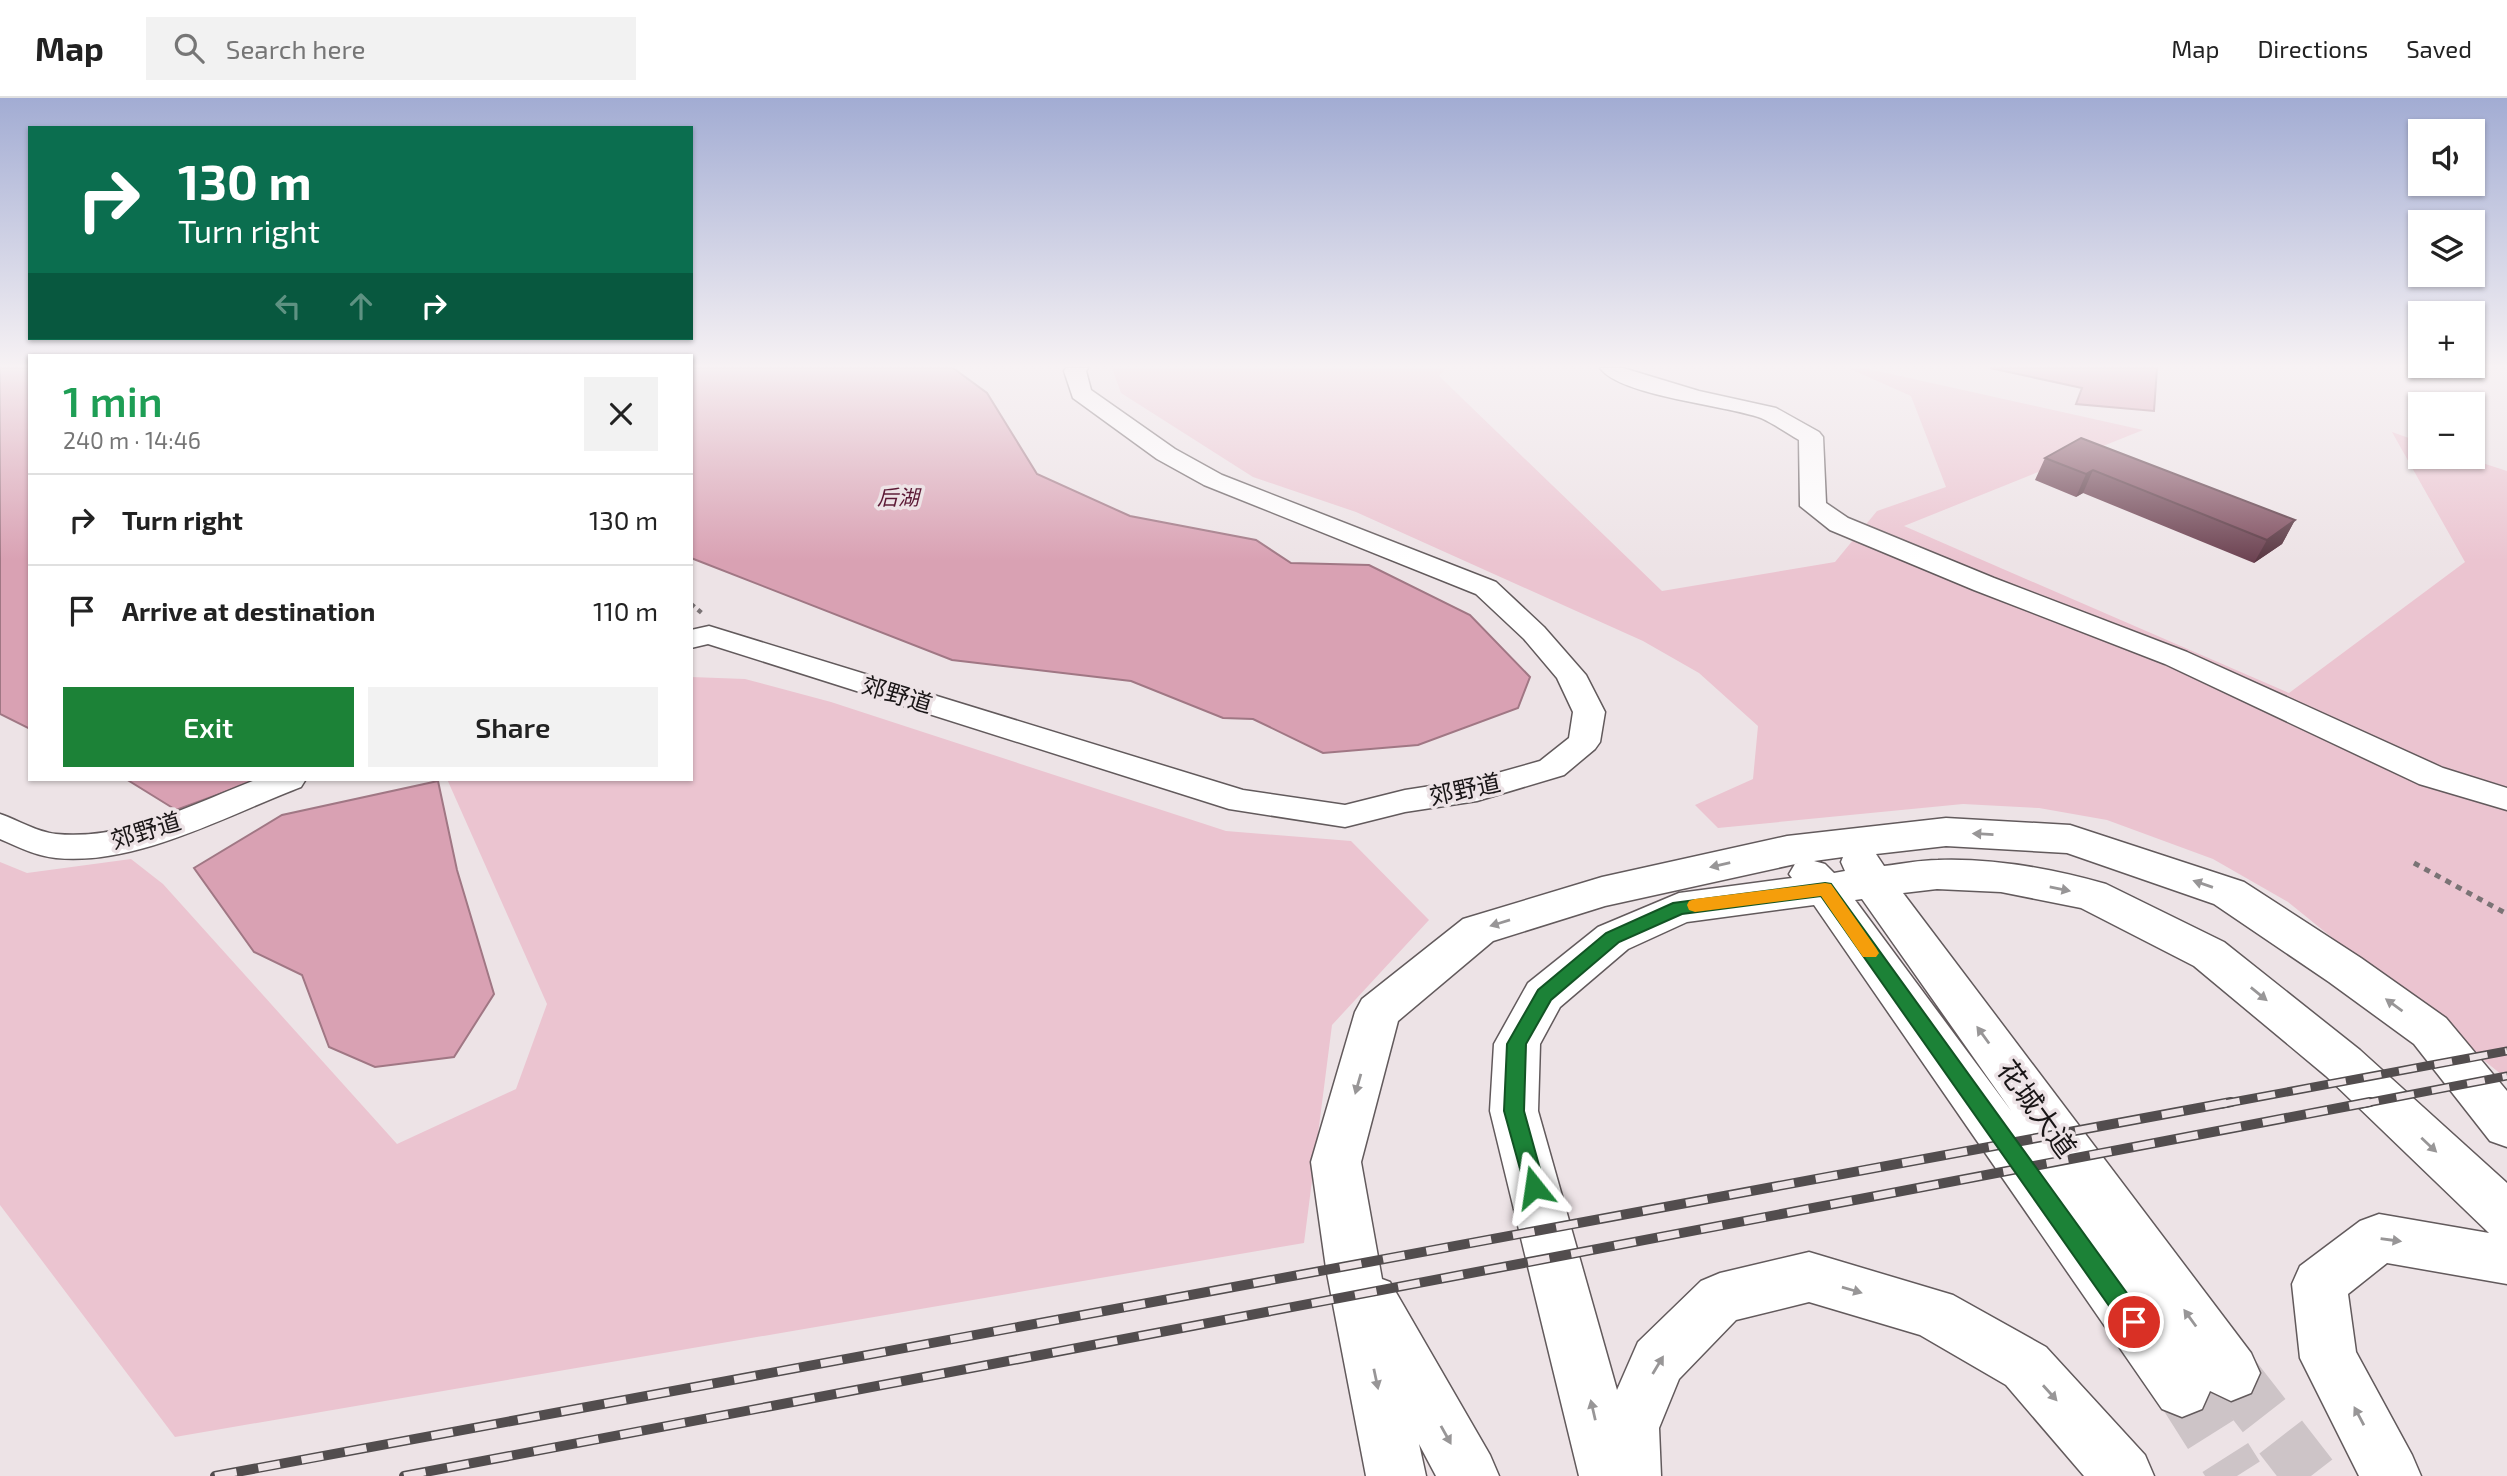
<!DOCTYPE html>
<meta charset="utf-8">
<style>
:root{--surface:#fff;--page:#f2f2f2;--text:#222;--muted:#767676;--line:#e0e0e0;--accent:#1c8237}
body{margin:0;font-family:"Exo 2","Noto Sans SC",sans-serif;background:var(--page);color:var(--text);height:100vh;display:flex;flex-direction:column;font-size:26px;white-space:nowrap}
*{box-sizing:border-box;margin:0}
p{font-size:23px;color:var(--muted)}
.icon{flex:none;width:38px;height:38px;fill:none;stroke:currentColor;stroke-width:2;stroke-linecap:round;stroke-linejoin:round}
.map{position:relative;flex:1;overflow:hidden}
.panel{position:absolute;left:28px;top:256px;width:665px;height:427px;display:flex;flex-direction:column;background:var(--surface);border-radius:0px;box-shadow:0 2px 5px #0004}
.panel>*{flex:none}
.banner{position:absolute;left:28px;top:28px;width:665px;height:214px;border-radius:0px;box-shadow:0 2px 5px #0004;background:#0b6e4f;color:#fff;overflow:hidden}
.tools{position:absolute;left:2408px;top:21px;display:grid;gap:14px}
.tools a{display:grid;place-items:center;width:77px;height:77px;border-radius:0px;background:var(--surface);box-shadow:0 2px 5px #0004;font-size:35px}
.pin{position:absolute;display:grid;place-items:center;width:60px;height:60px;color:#fff;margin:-30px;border:4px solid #fff;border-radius:50%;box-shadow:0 2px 7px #0007}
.me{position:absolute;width:77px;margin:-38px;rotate:345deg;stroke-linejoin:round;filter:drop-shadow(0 0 5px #0008)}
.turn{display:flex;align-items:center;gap:24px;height:147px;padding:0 35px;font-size:32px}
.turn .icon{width:91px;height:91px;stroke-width:2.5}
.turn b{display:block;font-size:49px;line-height:60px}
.lanes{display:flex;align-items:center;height:66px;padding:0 35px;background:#0003;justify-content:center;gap:35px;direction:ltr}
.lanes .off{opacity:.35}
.round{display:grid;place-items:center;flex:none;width:74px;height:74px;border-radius:0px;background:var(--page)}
.headline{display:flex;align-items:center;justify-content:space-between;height:119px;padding:0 35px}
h1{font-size:42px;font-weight:600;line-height:52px;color:#1e9e55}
.cta{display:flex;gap:14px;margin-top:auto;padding:14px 35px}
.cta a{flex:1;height:80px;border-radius:0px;background:var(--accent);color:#fff;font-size:28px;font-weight:600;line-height:80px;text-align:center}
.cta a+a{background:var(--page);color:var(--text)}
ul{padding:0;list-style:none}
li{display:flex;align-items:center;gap:21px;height:91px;padding:0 35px;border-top:2px solid var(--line)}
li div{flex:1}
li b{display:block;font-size:26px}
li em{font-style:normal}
header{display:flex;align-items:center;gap:42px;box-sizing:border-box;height:98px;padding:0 35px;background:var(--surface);border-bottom:2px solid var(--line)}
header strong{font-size:33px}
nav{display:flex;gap:38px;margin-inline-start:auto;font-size:24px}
.search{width:490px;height:63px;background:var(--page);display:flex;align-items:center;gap:18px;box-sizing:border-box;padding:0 24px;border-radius:0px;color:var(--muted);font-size:26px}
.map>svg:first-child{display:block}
.green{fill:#ebc4d0}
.water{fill:#d9a1b3;stroke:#a07784;stroke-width:2}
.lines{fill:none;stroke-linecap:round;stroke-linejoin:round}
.major-tunnel{stroke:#cdc4c7;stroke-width:54;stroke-dasharray:54 27;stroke-linecap:butt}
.minor-casing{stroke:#625a5c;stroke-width:3}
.major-casing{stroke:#625a5c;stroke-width:3}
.path-far1{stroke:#7a7375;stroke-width:4.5;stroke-dasharray:4.5 4.5;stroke-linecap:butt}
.path{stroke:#7a7375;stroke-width:5;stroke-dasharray:6 6;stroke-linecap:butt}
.minor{fill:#fff;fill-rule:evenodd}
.major{fill:#fff;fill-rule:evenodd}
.rail-far1-casing{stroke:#524d4e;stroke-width:9}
.rail-casing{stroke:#524d4e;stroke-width:10}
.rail-far1{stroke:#ede3e6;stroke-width:6;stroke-dasharray:18;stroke-linecap:butt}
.rail{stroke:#ede3e6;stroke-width:7;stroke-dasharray:22;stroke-linecap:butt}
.wall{fill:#6d4352}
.shaded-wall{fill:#593742}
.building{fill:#7f4e5f;stroke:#593742;stroke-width:2}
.oneway{fill:#989697}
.route{fill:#1c8237;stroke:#125424;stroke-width:2}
.slow{fill:#f59e0b}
.labels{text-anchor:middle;stroke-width:7;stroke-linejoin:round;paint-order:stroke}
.far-water-label{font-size:21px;font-style:italic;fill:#5b1935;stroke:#ede3e6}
.street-label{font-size:24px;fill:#1a1617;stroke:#ede3e6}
.near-street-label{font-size:28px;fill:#1a1617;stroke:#ede3e6}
</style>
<header>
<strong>Map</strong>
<div class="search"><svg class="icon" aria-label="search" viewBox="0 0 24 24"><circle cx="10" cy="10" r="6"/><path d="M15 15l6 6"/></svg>Search here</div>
<nav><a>Map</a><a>Directions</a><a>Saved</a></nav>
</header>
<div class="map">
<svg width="2507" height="1378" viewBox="0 0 2507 1378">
<rect width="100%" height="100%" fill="#ede3e6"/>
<g class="green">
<path d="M1112 270H1445L1439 278 1662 493 1835 464 1877 413 1946 389 1911 298 1848 270H1864L2143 332 1904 428 2289 595 2465 464 2392 334 2420 344V359H2464L2507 373V981L2288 804 2213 761 2107 722 2039 710 1963 706 1718 730 1695 707 1753 681 1758 628 1699 575 1643 543 1356 414 1253 379 1121 295Z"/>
<path d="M691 579 745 581 831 604 1226 733 1351 743 1429 822 1332 927 1304 1145 175 1339 0 1107V764L27 775 131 761 163 786 397 1046 516 991 547 906 447 681H691Z"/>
</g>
<g class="water">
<path d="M0 270H30V631L0 616Z"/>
<path d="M691 270H953L987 295 1037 376 1130 418 1256 442 1291 465 1369 467 1470 517 1530 579 1518 610 1418 647 1323 655 1253 621 1223 620 1131 583 952 562 691 460Z"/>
<path d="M1990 270H2157L2154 313 2076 306 2082 290Z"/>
<path d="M126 681H260L176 712Z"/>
<path d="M438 683 457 772 494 896 454 959 375 969 329 949 302 877 254 854 194 770 282 717Z"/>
</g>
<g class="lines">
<g class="major-tunnel">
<path d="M2231 1275 2311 1378"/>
<path d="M2182 1291 2237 1378"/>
</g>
<defs>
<g id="minor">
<path d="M1066 270H1088L1086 273 1091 292 1175 351 1222 377 1496 484 1544 529 1586 577 1605 614 1600 644 1595 651 1564 677 1477 703 1405 714 1345 729 1229 711 708 546 691 550V532L709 528 1243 692 1345 707 1405 692 1476 681 1540 663 1569 640 1573 614 1557 580 1524 541 1476 496 1204 387 1157 361 1073 300 1064 273Z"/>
<path d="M1600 270H1623L1699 293 1776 310 1819 334 1823 339 1826 405 1848 420 1994 480 2187 554 2443 670 2507 690V712L2419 686 2165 566 1974 492 1830 432 1800 408 1799 342C1787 335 1774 326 1761 320 1726 307 1620 298 1600 270Z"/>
<path d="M258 681H306L301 689C227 717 137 768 56 760 36 758 18 749 0 741V716C18 722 37 734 56 736 127 743 194 705 258 681Z"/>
</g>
<path id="major" d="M1946 720 2070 727 2244 784 2361 860 2446 920 2507 993V1049L2490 1043 2414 946 2329 884 2214 806 2067 755 1946 748 1876 756 1884 768C1902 766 1920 762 1938 762 1994 760 2053 771 2106 786L2224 844 2360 952 2507 1085V1186L2387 1165 2348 1196 2356 1254 2412 1357 2421 1378H2359L2300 1260 2292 1186 2300 1168 2360 1123 2379 1116 2489 1135 2326 978 2194 868 2081 810 2001 794 1937 791 1903 795 2251 1255 2260 1275 2251 1295 2231 1303 2210 1293 2202 1311 2182 1319 2162 1311 1814 807 1687 824 1628 851 1560 909 1540 946 1538 1013 1617 1292 1638 1244 1701 1183 1720 1175 1809 1154 1953 1197 2046 1249 2145 1357 2154 1378H2084L2006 1287 1920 1237 1809 1204 1736 1222 1679 1281 1659 1330 1661 1378H1579L1490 1013 1494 946 1528 885 1598 829 1679 795 1792 780 1789 776 1795 766 1800 765 1605 808 1493 843 1398 923 1361 1064 1380 1170 1382 1181 1390 1184 1490 1357 1499 1378H1436L1419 1346 1426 1378H1366L1326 1170 1311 1064 1355 914 1362 901 1463 821 1602 779 1787 738ZM1843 759 1841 764 1845 773 1834 775 1825 766 1814 763ZM1862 801 2012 1014 1855 802Z"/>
</defs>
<use href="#minor" class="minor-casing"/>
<use href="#major" class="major-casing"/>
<path class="path-far1" d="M691 506 703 516"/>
<path class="path" d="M2414 765 2507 816"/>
<use href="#minor" class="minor"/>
<use href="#major" class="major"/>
<defs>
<g id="rail-far1">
<path d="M2222 1006 2507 953"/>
<path d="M2361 1006 2507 978"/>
</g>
<g id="rail">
<path d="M215 1378 2231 1004"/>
<path d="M404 1378 2370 1004"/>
</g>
</defs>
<use href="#rail-far1" class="rail-far1-casing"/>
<use href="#rail" class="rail-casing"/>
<use href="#rail-far1" class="rail-far1"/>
<use href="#rail" class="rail"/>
</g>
<path class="wall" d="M2045 360 2295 422 2282 446 2254 465 2083 395 2076 399 2035 382Z"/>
<g class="shaded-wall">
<path d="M2093 372 2083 395 2076 399 2086 376Z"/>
<path d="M2295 422 2282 446 2254 465 2267 442Z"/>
</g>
<path class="building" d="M2081 340 2295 422 2267 442 2093 372 2086 376 2045 360Z"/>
<defs><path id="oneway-solid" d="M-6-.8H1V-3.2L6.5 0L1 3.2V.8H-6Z" transform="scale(1.75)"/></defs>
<g class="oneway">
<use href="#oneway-solid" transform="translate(1983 736) rotate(-177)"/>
<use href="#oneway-solid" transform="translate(1720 767) rotate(167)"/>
<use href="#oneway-solid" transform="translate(2203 786) rotate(-161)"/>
<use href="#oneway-solid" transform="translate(2060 791) rotate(11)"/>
<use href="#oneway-solid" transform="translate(1500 825) rotate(163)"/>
<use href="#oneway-solid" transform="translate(2259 896) rotate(39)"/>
<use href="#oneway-solid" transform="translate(2394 907) rotate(-144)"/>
<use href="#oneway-solid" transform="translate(1983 937) rotate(-126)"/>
<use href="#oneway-solid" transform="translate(1358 986) rotate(106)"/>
<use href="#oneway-solid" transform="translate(2429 1047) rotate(43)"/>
<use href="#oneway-solid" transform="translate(2391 1142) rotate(8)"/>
<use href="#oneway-solid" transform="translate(1852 1192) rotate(16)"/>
<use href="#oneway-solid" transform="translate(2190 1220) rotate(-126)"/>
<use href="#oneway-solid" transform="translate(1658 1267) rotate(-59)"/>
<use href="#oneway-solid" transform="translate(1376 1281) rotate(78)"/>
<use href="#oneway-solid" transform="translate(2050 1295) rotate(48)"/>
<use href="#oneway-solid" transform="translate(1593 1312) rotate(-103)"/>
<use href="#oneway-solid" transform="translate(2359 1318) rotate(-118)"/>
<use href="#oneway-solid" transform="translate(1446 1337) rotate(61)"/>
</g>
<linearGradient id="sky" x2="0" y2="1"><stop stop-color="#a2acd3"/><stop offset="0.58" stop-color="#f7f2f4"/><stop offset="1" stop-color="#f7f2f4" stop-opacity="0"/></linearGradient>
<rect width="2507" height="463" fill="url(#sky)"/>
<path class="route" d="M1825 785 1831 786 2142 1216 2145 1224 2142 1232 2134 1235 2126 1232 1821 798 1682 816 1619 844 1551 902 1526 946 1524 1013 1545 1089 1542 1096 1534 1099 1527 1096 1504 1013 1507 946 1538 892 1606 835 1673 805Z"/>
<path class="slow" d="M1825 785 1831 786 1876 850 1879 855 1876 859H1863L1821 798 1695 814 1689 812 1687 807 1689 803 1695 801Z"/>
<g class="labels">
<g class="far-water-label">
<text x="898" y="407">后湖</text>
</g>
<g class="street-label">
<text transform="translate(897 597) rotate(17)" y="8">郊野道</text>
<text transform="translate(1465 692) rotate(-12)" y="8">郊野道</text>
<text transform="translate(146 733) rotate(-17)" y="8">郊野道</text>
</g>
<g class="near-street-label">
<text transform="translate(2037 1011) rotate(54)" y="10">花城大道</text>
</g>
</g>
</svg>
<div class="tools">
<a><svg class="icon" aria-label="sound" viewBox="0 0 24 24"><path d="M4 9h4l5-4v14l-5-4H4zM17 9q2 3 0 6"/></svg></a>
<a><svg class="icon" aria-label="layers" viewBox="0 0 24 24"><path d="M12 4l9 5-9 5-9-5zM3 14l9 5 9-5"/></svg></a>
<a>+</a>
<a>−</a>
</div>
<div class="pin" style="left:2134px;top:1224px;background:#d93025"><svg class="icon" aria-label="arrive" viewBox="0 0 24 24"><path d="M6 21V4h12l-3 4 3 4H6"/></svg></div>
<svg class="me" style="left:1534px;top:1089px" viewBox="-20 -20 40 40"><path d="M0-17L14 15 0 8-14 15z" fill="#1c8237" stroke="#fff" stroke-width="4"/></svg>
<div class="banner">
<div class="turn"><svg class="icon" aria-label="right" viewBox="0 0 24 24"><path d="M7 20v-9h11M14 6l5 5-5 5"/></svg><div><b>130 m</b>Turn right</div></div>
<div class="lanes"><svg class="icon off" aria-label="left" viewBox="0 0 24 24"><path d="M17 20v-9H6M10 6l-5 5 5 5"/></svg><svg class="icon off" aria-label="ahead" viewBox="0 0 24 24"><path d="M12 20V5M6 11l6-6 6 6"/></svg><svg class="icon" aria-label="right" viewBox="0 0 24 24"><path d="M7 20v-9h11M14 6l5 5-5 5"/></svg></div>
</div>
<section class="panel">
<div class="headline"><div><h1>1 min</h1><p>240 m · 14:46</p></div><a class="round"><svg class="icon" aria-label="close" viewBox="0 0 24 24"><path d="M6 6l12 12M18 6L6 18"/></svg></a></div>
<ul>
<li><svg class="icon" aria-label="right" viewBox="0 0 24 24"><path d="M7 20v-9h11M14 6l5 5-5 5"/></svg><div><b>Turn right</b></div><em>130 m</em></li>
<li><svg class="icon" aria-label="arrive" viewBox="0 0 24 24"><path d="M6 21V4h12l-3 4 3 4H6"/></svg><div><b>Arrive at destination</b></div><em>110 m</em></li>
</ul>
<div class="cta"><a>Exit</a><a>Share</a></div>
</section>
</div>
